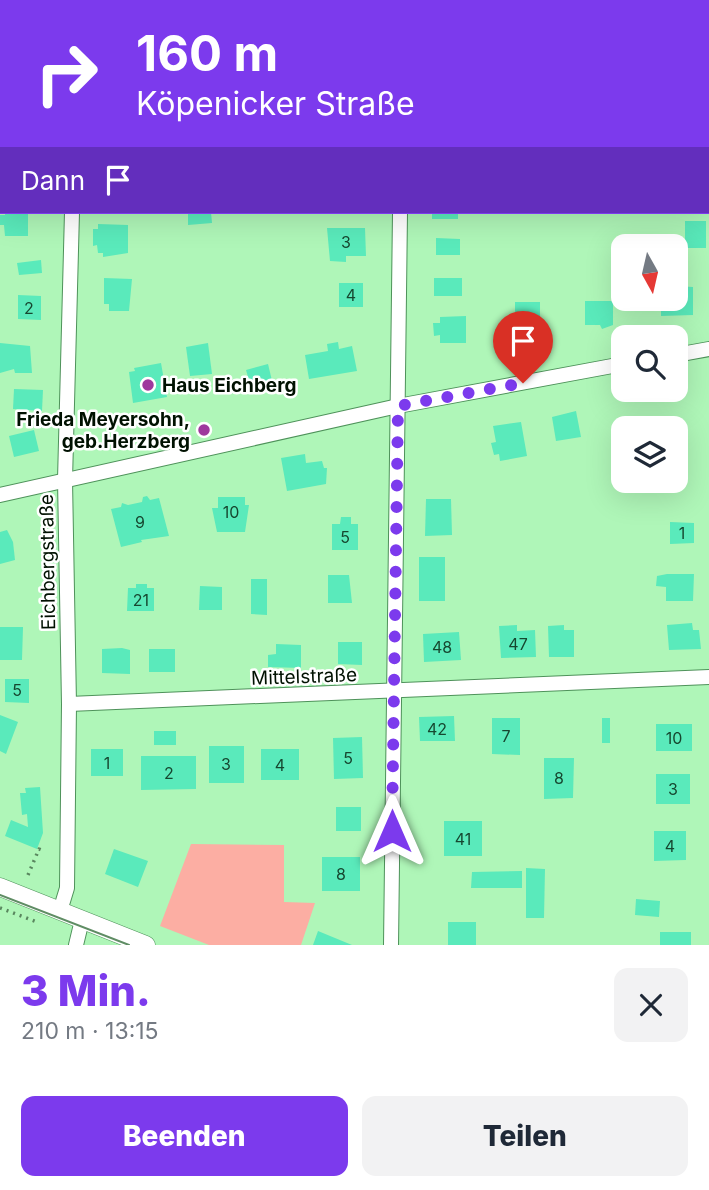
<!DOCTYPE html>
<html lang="de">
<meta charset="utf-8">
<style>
:root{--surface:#fff;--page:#f2f2f3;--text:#1f2937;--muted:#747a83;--accent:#7c3aed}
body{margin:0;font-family:Inter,sans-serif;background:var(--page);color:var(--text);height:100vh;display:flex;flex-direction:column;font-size:26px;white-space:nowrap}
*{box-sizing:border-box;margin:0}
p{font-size:23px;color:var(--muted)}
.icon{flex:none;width:38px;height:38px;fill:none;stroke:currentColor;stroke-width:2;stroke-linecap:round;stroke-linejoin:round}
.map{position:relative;height:945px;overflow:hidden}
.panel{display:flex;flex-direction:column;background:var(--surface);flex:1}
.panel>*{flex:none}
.top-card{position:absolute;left:0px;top:0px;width:710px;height:214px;box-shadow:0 7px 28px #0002;background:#7c3aed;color:#fff;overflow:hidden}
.needle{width:46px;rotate:172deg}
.tools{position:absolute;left:611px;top:234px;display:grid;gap:14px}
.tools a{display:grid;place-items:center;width:77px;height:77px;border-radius:14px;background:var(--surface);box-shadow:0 7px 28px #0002;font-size:35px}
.pin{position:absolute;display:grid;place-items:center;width:60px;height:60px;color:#fff;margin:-72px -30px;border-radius:50% 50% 50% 0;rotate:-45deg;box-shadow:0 0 7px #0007}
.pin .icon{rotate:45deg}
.me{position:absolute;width:77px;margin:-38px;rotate:0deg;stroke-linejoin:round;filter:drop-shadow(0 0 5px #0008)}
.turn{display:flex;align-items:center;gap:24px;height:147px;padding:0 21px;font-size:32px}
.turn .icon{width:91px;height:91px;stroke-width:2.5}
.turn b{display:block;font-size:49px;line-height:60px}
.then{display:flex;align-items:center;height:66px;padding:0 21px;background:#0003;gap:14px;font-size:26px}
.round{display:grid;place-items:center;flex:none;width:74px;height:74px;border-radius:14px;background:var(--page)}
.head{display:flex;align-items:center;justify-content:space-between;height:119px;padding:0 21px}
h1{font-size:42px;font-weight:800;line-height:52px;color:var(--accent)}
.button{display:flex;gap:14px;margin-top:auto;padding:14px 21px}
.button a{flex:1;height:80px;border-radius:14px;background:var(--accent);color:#fff;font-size:28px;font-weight:800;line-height:80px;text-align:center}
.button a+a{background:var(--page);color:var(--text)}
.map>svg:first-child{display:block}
.green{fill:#fcaea3}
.forest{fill:#f28174}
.building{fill:#5aeabb}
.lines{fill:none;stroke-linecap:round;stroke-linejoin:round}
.service-casing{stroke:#4e925a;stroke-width:9}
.minor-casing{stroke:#4e925a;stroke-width:16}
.tertiary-casing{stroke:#4e925a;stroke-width:19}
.path{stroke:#59865e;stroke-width:3.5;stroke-dasharray:2 5;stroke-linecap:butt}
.service{stroke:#fff;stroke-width:7}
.minor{stroke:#fff;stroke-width:14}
.tertiary{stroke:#fff;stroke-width:18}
.tram{stroke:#5f8d64;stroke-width:2}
.route{stroke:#7c3aed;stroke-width:12;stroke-dasharray:0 21.6}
.poi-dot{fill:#9e389d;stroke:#fff;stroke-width:2.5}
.labels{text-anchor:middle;stroke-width:5;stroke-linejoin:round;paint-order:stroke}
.number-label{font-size:16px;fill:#164730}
.poi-label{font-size:19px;font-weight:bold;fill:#001101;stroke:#fff;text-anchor:start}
.street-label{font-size:19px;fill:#001101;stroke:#fff}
</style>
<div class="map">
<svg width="709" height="945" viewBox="0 0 709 945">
<rect width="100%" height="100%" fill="#aff6b8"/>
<path class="green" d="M191 844 284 845V902L315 903 301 945H209L160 926Z"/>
<path class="forest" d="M0 0H709V102V2H2V59Z"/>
<g class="building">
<path d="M5 212H28V236H5L4 225H0V215H5Z"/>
<path d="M188 212H211L212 223 188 225Z"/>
<rect x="432" y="212" width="26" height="7"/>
<rect x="685" y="221" width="21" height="27"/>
<path d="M98 224 128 225V253L103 257V253H98L97 245 93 246V229H98Z"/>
<path d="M327 228H365L366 256H346V262L330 261Z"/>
<path d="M436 238 460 239V255H436Z"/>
<path d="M41 260 42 273 19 275 17 263Z"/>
<path d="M104 278 132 279 129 311H109V304H104Z"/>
<rect x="434" y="278" width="28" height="18"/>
<rect x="339" y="283" width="24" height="24"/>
<path d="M676 286 693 287V315L661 316V299H676Z"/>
<path d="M18 295 41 296V320L18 319Z"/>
<path d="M585 301H613V325L602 329 600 325H585Z"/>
<rect x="515" y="302" width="25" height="26"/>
<path d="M466 316V343H440V335L434 336 433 323H440V317Z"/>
<path d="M338 342 339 349 352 346 357 371 309 379 305 355 328 351 327 344Z"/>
<path d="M0 343 30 346 32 373H15L14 369 0 373Z"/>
<path d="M208 343 212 374 190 376 186 347Z"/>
<path d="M161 363 167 397 133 403 129 372 135 371 134 368Z"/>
<path d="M268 364 274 389 253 394 246 370Z"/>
<path d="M14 389 43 390 42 411 13 409Z"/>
<path d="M576 411 581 437 556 441 552 417Z"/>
<path d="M521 422 527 456 500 461 499 454 494 455 491 443 496 442 493 426Z"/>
<path d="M34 430 39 451 14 457 9 436Z"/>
<rect x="676" y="430" width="4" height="29"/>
<path d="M305 454 306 463 322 461 324 468H327L326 484 287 491 281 458Z"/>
<path d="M147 496 150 500 159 498 169 536 141 540 142 542 121 547 111 509 121 507 122 503 128 505 142 502 143 497Z"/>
<path d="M218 497H245V505H249L245 532H217L212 508H218Z"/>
<path d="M426 499H451L452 535 425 536Z"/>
<path d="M341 517H351V524H358V550H332V524H340Z"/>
<path d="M670 522 694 523V543L670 544Z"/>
<path d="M7 530 13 542 15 560 0 564V532Z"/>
<rect x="419" y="557" width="26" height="44"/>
<path d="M667 574H694L693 601H666V587L656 586 657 576Z"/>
<path d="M328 575H349L352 603H328Z"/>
<path d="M251 579H267V615L251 614Z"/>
<path d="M136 584H147V588H154V611H127L128 588H136Z"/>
<path d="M200 586 222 587V610H199Z"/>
<path d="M692 623 693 630H699L701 649 669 650 667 625Z"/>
<path d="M517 625V631L535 630 536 657 501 658 499 626Z"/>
<path d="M564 625V630H574V657H549L548 626Z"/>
<path d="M0 627H23L22 660H0Z"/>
<path d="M459 632 461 660 424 662 423 634Z"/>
<path d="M338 642H362V665L338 664Z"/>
<path d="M276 644 301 645V668L268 667V655L276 654Z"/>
<path d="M122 648 130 650V674L102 673V649Z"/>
<rect x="149" y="649" width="26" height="23"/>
<path d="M5 679H29V703L5 702Z"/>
<path d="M0 715 18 722 6 754 0 751Z"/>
<path d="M454 716 455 741H420L419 717Z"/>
<path d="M492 718H520V755L492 754Z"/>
<rect x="602" y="718" width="8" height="25"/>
<rect x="656" y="724" width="36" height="27"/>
<rect x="154" y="731" width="22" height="14"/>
<path d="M362 737 363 778 334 779 333 738Z"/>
<rect x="209" y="746" width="35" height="37"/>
<rect x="91" y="749" width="32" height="27"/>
<rect x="261" y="749" width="38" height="31"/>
<path d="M141 756H196V789L141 790Z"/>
<path d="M544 758H574L573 798 544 799Z"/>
<rect x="656" y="774" width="34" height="30"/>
<path d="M40 787 43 833 37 849 5 836 11 820 28 827 27 814 22 815 20 793H26L25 788Z"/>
<rect x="336" y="807" width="25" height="24"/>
<rect x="444" y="821" width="38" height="35"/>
<path d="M654 831H686V860L654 861Z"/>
<path d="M114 849 148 861 138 887 105 874Z"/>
<rect x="322" y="857" width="38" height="34"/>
<path d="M526 868 545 869 544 918H526Z"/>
<path d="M522 871V888H471L472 872Z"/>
<path d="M636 899 660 901 659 917 635 915Z"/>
<rect x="448" y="922" width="28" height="23"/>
<path d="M318 931 352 945H313Z"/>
<rect x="660" y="932" width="31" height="13"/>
</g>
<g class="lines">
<defs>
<path id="service" d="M0 171H2"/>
<g id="minor">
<path d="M0 86 2 87"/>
<path d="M676 355 709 349"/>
<path d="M0 495 398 406 623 364"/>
<path d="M69 704 709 677"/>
<path d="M60 911 67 888 69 704 65 480 72 212"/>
<path d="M76 945 82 920"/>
<path d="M391 945 400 212"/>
</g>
<path id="tertiary" d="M0 887 146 945"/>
</defs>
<use href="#service" class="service-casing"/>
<use href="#minor" class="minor-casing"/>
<use href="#tertiary" class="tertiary-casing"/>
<g class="path">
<path d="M0 0 7 2"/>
<path d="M503 2V0"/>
<path d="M28 875 39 849 44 851"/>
<path d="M0 908 37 922"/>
</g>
<use href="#service" class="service"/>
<use href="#minor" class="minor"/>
<use href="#tertiary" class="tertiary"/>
<path class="tram" d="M0 895 129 945"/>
</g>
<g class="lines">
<path class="route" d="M392 831 398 406 523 383"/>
</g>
<g class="poi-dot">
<circle cx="148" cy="385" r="7"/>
<circle cx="204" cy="430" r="7"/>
</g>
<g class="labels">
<g class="number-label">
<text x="346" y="248">3</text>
<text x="351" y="301">4</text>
<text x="29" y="314">2</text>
<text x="231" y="518">10</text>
<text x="140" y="528">9</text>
<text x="682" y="539">1</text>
<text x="345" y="543">5</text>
<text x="141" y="606">21</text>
<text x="518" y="650">47</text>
<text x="442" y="653">48</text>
<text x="17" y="696">5</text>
<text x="437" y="735">42</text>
<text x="506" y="742">7</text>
<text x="674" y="744">10</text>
<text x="348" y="764">5</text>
<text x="107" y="769">1</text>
<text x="226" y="770">3</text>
<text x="280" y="771">4</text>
<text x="169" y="779">2</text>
<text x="559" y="784">8</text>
<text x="673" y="795">3</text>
<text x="463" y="845">41</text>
<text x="670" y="852">4</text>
<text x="341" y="880">8</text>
</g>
<g class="poi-label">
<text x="162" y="392">Haus Eichberg</text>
<text x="190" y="426" text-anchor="end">Frieda Meyersohn,<tspan x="190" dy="22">geb.Herzberg</tspan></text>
</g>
<g class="street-label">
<text transform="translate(47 562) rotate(-91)" y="7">Eichbergstraße</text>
<text transform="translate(304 676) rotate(-2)" y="7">Mittelstraße</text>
</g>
</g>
</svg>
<div class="tools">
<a><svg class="needle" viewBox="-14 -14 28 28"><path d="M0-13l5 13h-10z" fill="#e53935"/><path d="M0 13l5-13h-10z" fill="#747a83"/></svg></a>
<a><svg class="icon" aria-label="search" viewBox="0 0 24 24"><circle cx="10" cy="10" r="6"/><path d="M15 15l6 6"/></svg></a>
<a><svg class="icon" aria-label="layers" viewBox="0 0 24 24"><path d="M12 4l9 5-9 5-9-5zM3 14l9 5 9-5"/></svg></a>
</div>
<div class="pin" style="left:523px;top:383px;background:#d93025"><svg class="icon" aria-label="arrive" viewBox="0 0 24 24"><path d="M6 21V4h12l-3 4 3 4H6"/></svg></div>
<svg class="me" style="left:392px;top:831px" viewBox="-20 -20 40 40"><path d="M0-17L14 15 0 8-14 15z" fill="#7c3aed" stroke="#fff" stroke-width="4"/></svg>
<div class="top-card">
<div class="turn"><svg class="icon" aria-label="right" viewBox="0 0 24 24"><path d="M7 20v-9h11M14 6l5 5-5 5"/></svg><div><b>160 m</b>Köpenicker Straße</div></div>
<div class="then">Dann<svg class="icon" aria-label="arrive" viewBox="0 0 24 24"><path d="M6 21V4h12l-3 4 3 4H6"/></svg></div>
</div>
</div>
<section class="panel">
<div class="head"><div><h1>3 Min.</h1><p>210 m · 13:15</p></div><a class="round"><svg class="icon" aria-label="close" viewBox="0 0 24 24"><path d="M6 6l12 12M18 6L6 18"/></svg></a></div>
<div class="button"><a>Beenden</a><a>Teilen</a></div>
</section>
